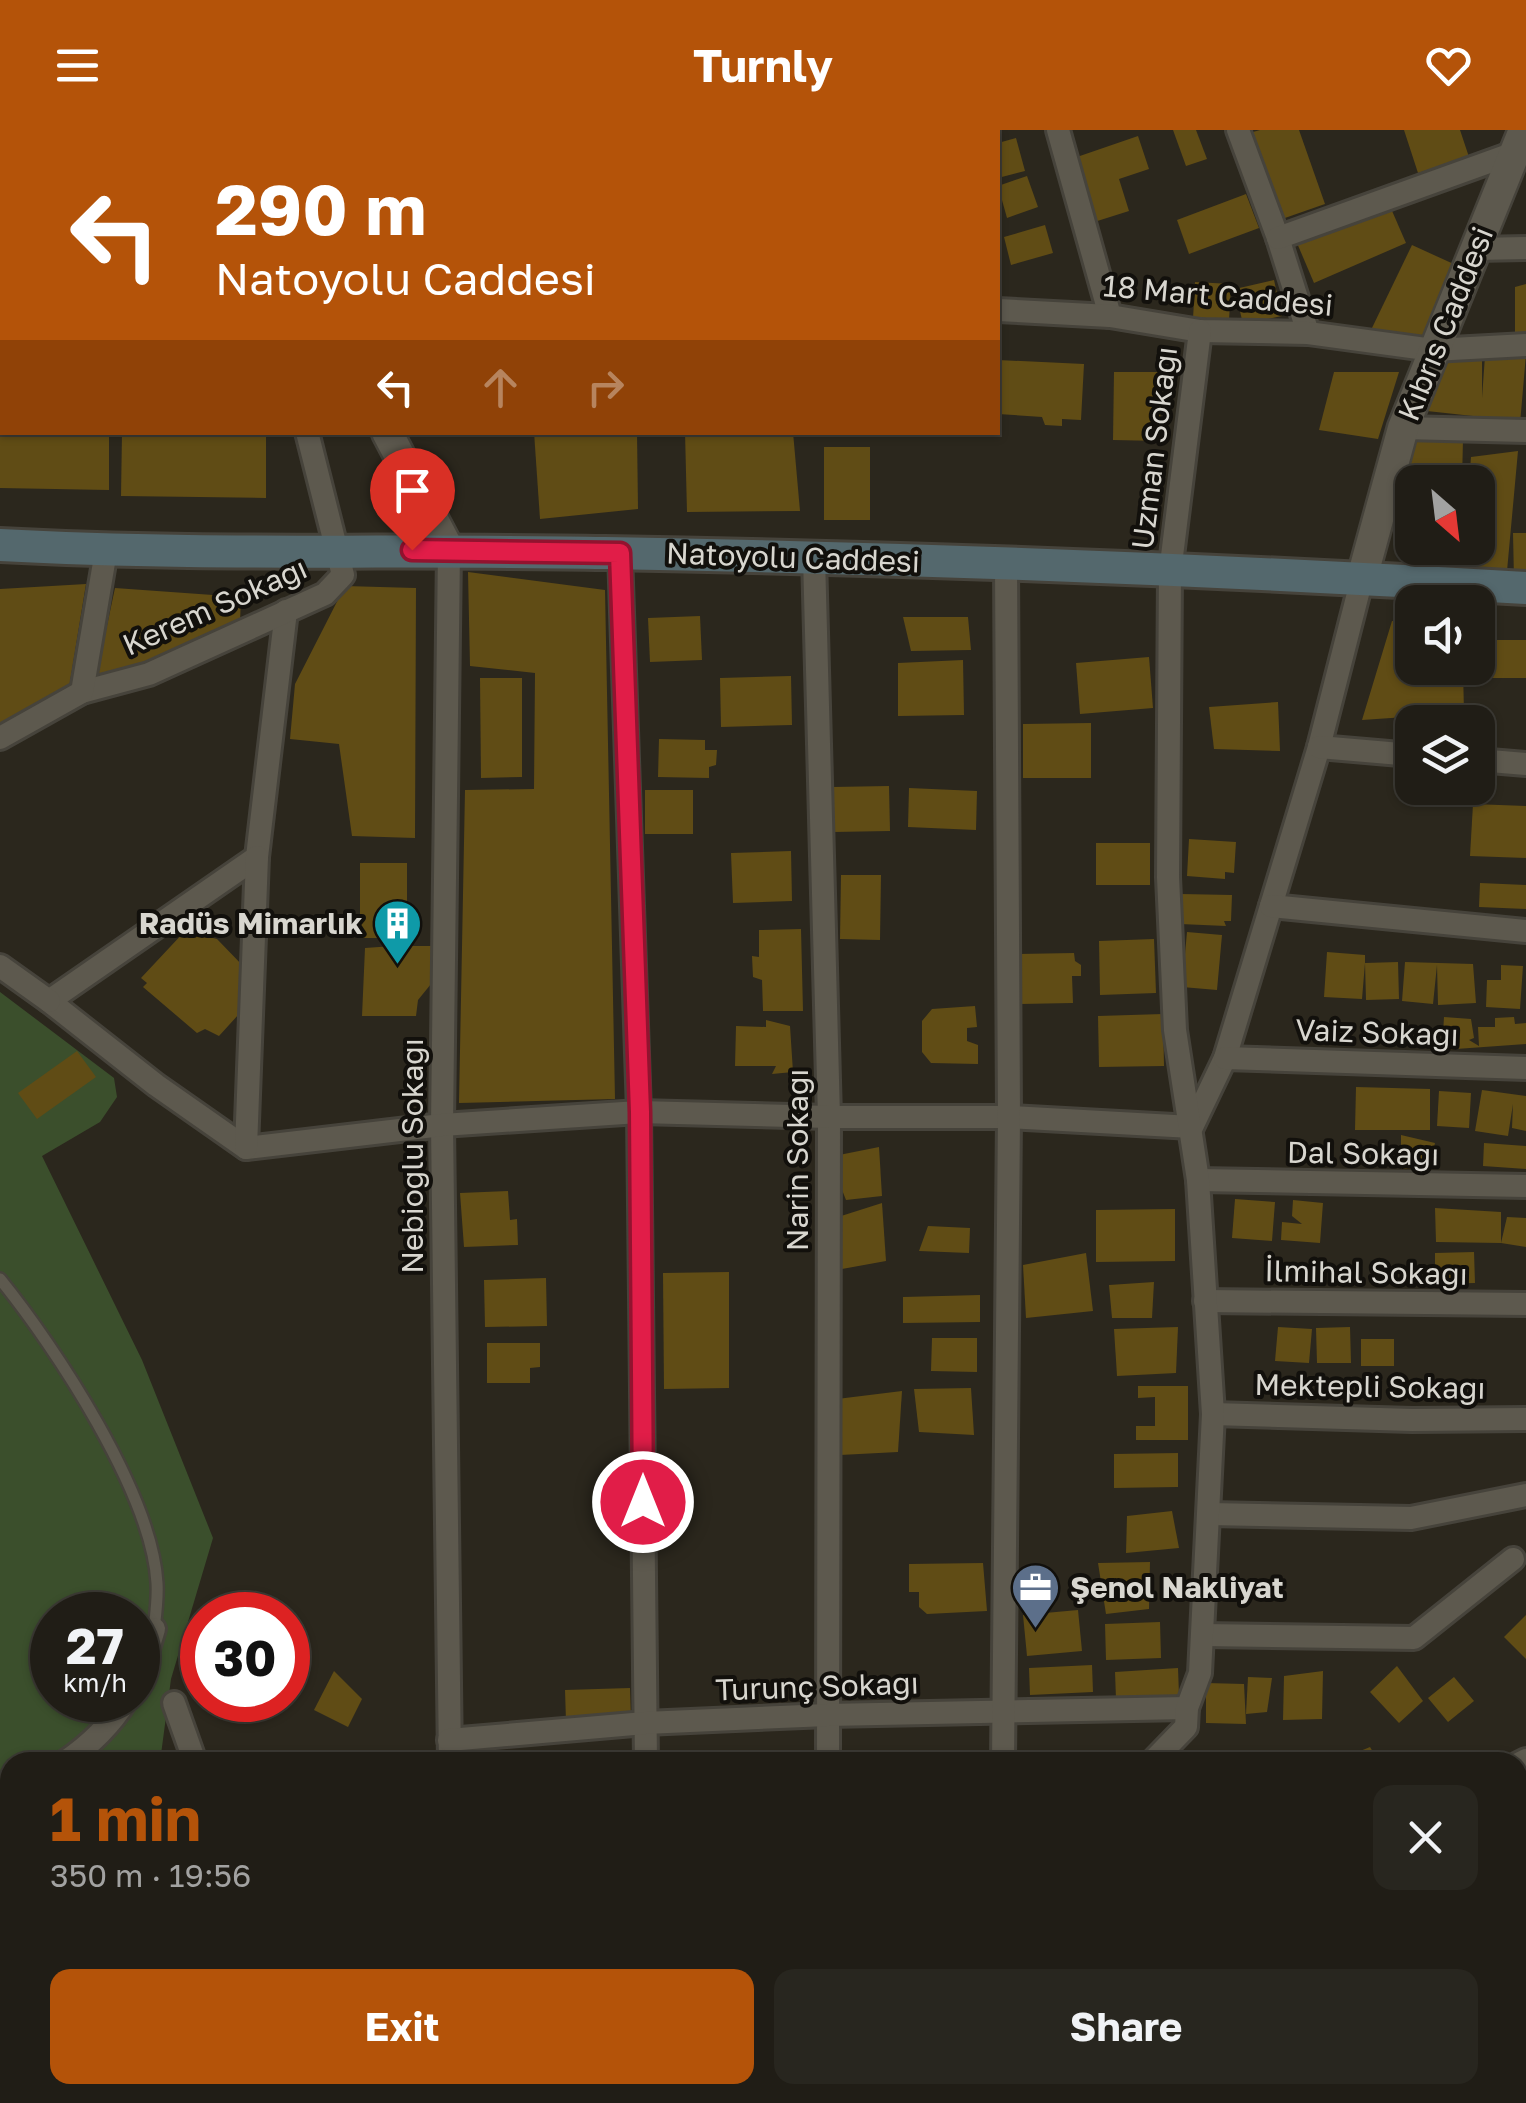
<!DOCTYPE html>
<meta charset="utf-8">
<style>
:root{--surface:#201d16;--page:#28261f;--text:#f1f3f6;--muted:#a2a2a1;--line:#3d3b35;--accent:#b45309}
body{margin:0;font-family:"Golos Text",sans-serif;background:var(--page);color:var(--text);height:100vh;display:flex;flex-direction:column;font-size:38px;white-space:nowrap}
*{box-sizing:border-box;margin:0}
p{font-size:32px;color:var(--muted)}
.icon{flex:none;width:55px;height:55px;fill:none;stroke:currentColor;stroke-width:2;stroke-linecap:round;stroke-linejoin:round}
.map{position:relative;flex:1;overflow:hidden}
.details{position:absolute;left:0px;top:1622px;width:1528px;height:352px;display:flex;flex-direction:column;background:var(--surface);border-radius:30px 30px 0 0;box-shadow:0 2px 8px #0004,0 0 0 2px var(--line)}
.details>*{flex:none}
.guide{position:absolute;left:0px;top:0px;width:1000px;height:305px;box-shadow:0 2px 8px #0004,0 0 0 2px var(--line);background:#b45309;color:#fff;overflow:hidden}
.needle{width:65px;rotate:152deg}
.tools{position:absolute;left:1395px;top:335px;display:grid;gap:20px}
.tools a{display:grid;place-items:center;width:100px;height:100px;border-radius:20px;background:var(--surface);box-shadow:0 2px 8px #0004,0 0 0 2px var(--line);font-size:50px}
.speed{position:absolute;left:30px;top:1462px;display:flex;gap:20px;font-size:50px;font-weight:700;text-align:center}
.speed>*{display:grid;place-content:center;width:130px;height:130px;border-radius:50%;background:var(--surface);box-shadow:0 2px 8px #0004,0 0 0 2px var(--line);line-height:1}
.speed small{font-size:25px;font-weight:400}
.speed .limit{border:15px solid #d22;background:#fff;color:#111}
.pin{position:absolute;display:grid;place-items:center;width:85px;height:85px;color:#fff;margin:-102px -42px;border-radius:50% 50% 50% 0;rotate:-45deg;box-shadow:0 0 10px #0007}
.pin .icon{rotate:45deg}
.me{position:absolute;width:110px;margin:-55px;rotate:0deg;stroke-linejoin:round;filter:drop-shadow(0 0 8px #0008)}
.turn{display:flex;align-items:center;gap:35px;height:210px;padding:0 50px;font-size:45px}
.turn .icon{width:130px;height:130px;stroke-width:2.5}
.turn b{display:block;font-size:70px;line-height:85px}
.lanes{display:flex;align-items:center;height:95px;padding:0 50px;background:#0003;justify-content:center;gap:50px;direction:ltr}
.lanes .off{opacity:.35}
.round{display:grid;place-items:center;flex:none;width:105px;height:105px;border-radius:20px;background:var(--page)}
.overview{display:flex;align-items:center;justify-content:space-between;height:170px;padding:0 50px}
h1{font-size:60px;font-weight:700;line-height:75px;color:var(--accent)}
.primary-button{display:flex;gap:20px;margin-top:auto;padding:20px 50px}
.primary-button a{flex:1;height:115px;border-radius:20px;background:var(--accent);color:#fff;font-size:40px;font-weight:700;line-height:115px;text-align:center}
.primary-button a+a{background:var(--page);color:var(--text)}
header{display:flex;justify-content:space-between;align-items:center;height:130px;padding:0 50px;background:var(--accent);color:#fff;font-size:45px;font-weight:700}
.map>svg:first-child{display:block}
.green{fill:#3b4f2c;fill-rule:evenodd}
.building{fill:#604c15}
.lines{fill:none;stroke-linecap:round;stroke-linejoin:round}
.service-casing{stroke:#46433b;stroke-width:16}
.minor-casing{stroke:#46433b;stroke-width:28}
.tertiary-casing{stroke:#46433b;stroke-width:35}
.secondary-casing{stroke:#46433b;stroke-width:38}
.service{stroke:#5d594e;stroke-width:11}
.minor{stroke:#5d594e;stroke-width:22}
.tertiary{stroke:#5d594e;stroke-width:30}
.secondary{stroke:#54686d;stroke-width:32}
.route-casing{stroke:#92132f;stroke-width:25}
.route{stroke:#e11d48;stroke-width:18}
.labels{text-anchor:middle;stroke-width:8;stroke-linejoin:round;paint-order:stroke}
.street-label{font-size:30px;fill:#d8d6cf;stroke:#12100c}
.poi-label{font-size:30px;font-weight:bold;fill:#d8d6cf;stroke:#12100c;text-anchor:end}
</style>
<header><svg class="icon" aria-label="menu" viewBox="0 0 24 24"><path d="M4 6h16M4 12h16M4 18h16"/></svg>Turnly<svg class="icon" aria-label="heart" viewBox="0 0 24 24"><path d="M12 20l-8-8c-3-5 5-10 8-4 3-6 11-1 8 4z"/></svg></header>
<div class="map">
<svg width="1526" height="1973" viewBox="0 0 1526 1973">
<rect width="100%" height="100%" fill="#2b271d"/>
<path class="green" d="M0 862 114 948 117 967 100 992 42 1026 142 1230 213 1408 171 1549 160 1632H10V1671L0 1674ZM52 1485H138V1570H52Z"/>
<g class="building">
<path d="M1173 0H1196L1207 29 1186 36Z"/>
<path d="M1260 0H1299L1325 74 1282 89 1253 2Z"/>
<path d="M1404 0H1460L1469 27 1418 43Z"/>
<path d="M1138 6 1149 39 1119 49 1129 81 1091 93 1074 28Z"/>
<path d="M1016 8 1025 41 998 48V13Z"/>
<path d="M1027 46 1038 77 1007 88 998 56Z"/>
<path d="M1246 64 1259 98 1189 124 1177 90Z"/>
<path d="M1389 74 1406 113 1314 153 1297 113Z"/>
<path d="M1045 95 1053 123 1011 135 1004 107Z"/>
<path d="M1412 115 1458 136 1422 210 1371 200Z"/>
<path d="M1274 150 1282 186 1249 193 1242 190 1235 159Z"/>
<path d="M1195 152 1231 154 1229 191 1193 189Z"/>
<path d="M1526 154V213L1515 214V157Z"/>
<path d="M1482 222V268L1485 226 1526 224 1520 294 1482 295V287L1427 281 1441 224Z"/>
<path d="M998 230 1084 234 1081 290 1062 289V296L1045 295 1042 287 998 284Z"/>
<path d="M1114 242H1161L1160 311 1113 310Z"/>
<path d="M1334 242H1399L1378 309 1319 300Z"/>
<path d="M0 302H109V360L0 358Z"/>
<path d="M122 302H266V368L121 366Z"/>
<path d="M534 302H637L638 379 540 389Z"/>
<path d="M685 302H793L800 381 687 382Z"/>
<path d="M1413 309H1463L1462 352H1412V358H1407Z"/>
<rect x="824" y="317" width="46" height="73"/>
<path d="M1518 321 1506 452 1464 454 1466 418H1478V352H1469L1471 327Z"/>
<path d="M1513 403H1526V448L1514 449Z"/>
<path d="M1429 418H1460L1457 432 1428 431Z"/>
<path d="M468 442 605 460 615 969 459 973 465 660 534 659 535 543 470 536Z"/>
<path d="M86 454 69 558 0 594V459Z"/>
<path d="M345 456 416 458 415 708 352 706 339 614 290 609 295 554Z"/>
<path d="M115 458 241 467 240 493 157 532 95 552Z"/>
<path d="M700 486 702 530 650 532 648 488Z"/>
<path d="M903 487H968L971 520 911 521Z"/>
<path d="M1392 491 1412 493V538H1463L1464 583 1362 590Z"/>
<path d="M1478 510H1526V548H1473V538H1478Z"/>
<path d="M1149 527 1153 578 1080 584 1076 533Z"/>
<path d="M963 530 964 585 898 586V533Z"/>
<path d="M791 546 792 595 721 597 720 548Z"/>
<path d="M480 548H522V647L481 648Z"/>
<path d="M1278 572 1280 621 1214 619 1209 577Z"/>
<path d="M1091 593V648H1023V594Z"/>
<path d="M659 609 705 610V620H717L716 635 709 637V648L658 647Z"/>
<path d="M889 656 890 701 833 702 832 657Z"/>
<path d="M909 658 977 661 976 700 908 697Z"/>
<rect x="645" y="660" width="48" height="44"/>
<path d="M1473 674 1526 676V728L1470 726Z"/>
<path d="M1189 709 1236 712 1234 743 1225 742V749L1187 746Z"/>
<rect x="1096" y="713" width="54" height="42"/>
<path d="M791 721 792 771 733 773 731 723Z"/>
<rect x="360" y="733" width="47" height="75"/>
<path d="M841 745H881L880 810 840 809Z"/>
<path d="M1480 753 1526 755V779L1479 777Z"/>
<path d="M1181 764 1232 765 1231 791H1224L1226 796 1180 794Z"/>
<path d="M801 799 803 881H763L762 850 753 847 752 826 759 827V800Z"/>
<path d="M185 801 217 809 245 838 249 850 238 862 249 873 219 906 205 899 197 903 143 857 147 853 141 848Z"/>
<path d="M1187 802 1222 805 1217 860 1182 857Z"/>
<path d="M1154 809 1156 863 1100 865 1099 811Z"/>
<path d="M393 816H433L431 854 418 870 416 886H362L365 818Z"/>
<path d="M1327 822 1365 825V833L1398 832 1399 869 1366 870 1365 833 1362 869 1324 867Z"/>
<path d="M1074 823 1075 831 1081 835V846H1072L1073 873 1020 874 1018 824Z"/>
<path d="M1405 832 1473 834 1476 873 1438 875 1437 835 1433 874 1402 871Z"/>
<path d="M1501 835 1523 836 1520 879 1486 877 1487 850H1501Z"/>
<path d="M975 876 977 897 967 898V911L978 915V934L931 933 922 922V891L932 879Z"/>
<path d="M1163 884 1164 936 1099 937 1098 886Z"/>
<path d="M1444 887 1471 889 1474 908 1469 910 1479 916 1478 897H1495V888L1514 887 1515 894 1526 893V914L1442 920Z"/>
<path d="M766 890 790 896 793 942 772 944 776 936H735L736 896 766 897Z"/>
<path d="M77 921 96 947 37 989 18 963Z"/>
<path d="M1356 957 1430 959V1000H1355Z"/>
<path d="M1482 960 1526 966V1001L1512 998 1513 974 1508 1006 1475 1001Z"/>
<path d="M1439 961 1471 963 1469 998 1437 996Z"/>
<path d="M1401 1005 1435 1013 1429 1039H1401Z"/>
<path d="M1484 1013 1526 1016V1039L1483 1036Z"/>
<path d="M879 1017 882 1066 846 1070 829 1027Z"/>
<path d="M508 1061 510 1090 517 1089 518 1115 464 1117 460 1063Z"/>
<path d="M1235 1069 1275 1072 1272 1111 1232 1108Z"/>
<path d="M1293 1070 1323 1073 1320 1113 1281 1110 1282 1092 1302 1094 1292 1086Z"/>
<path d="M882 1073 886 1131 842 1139 838 1087Z"/>
<path d="M1435 1078 1501 1082V1113L1436 1112Z"/>
<path d="M1175 1079V1131L1096 1132V1080Z"/>
<path d="M1507 1087 1526 1088V1117L1501 1113Z"/>
<path d="M928 1096 970 1098 969 1123 919 1121Z"/>
<path d="M1474 1122 1475 1153 1435 1154V1123Z"/>
<path d="M1086 1123 1093 1181 1026 1188 1023 1135Z"/>
<path d="M729 1142V1258L664 1259 663 1143Z"/>
<path d="M546 1148 547 1196 485 1197 484 1150Z"/>
<path d="M1154 1152 1152 1188H1112L1109 1155Z"/>
<path d="M980 1165V1192L903 1193V1167Z"/>
<path d="M1178 1197 1176 1243 1117 1246 1114 1199Z"/>
<path d="M1278 1197 1312 1199 1309 1233 1275 1231Z"/>
<path d="M1350 1197 1351 1233H1317L1316 1198Z"/>
<path d="M932 1208H977V1242L931 1241Z"/>
<rect x="1361" y="1209" width="33" height="27"/>
<path d="M487 1213H540V1237L530 1238V1253H487Z"/>
<path d="M1138 1256H1188V1310H1136V1296H1155V1267L1138 1268Z"/>
<path d="M971 1258 974 1305 919 1302 914 1259Z"/>
<path d="M902 1261 898 1322 840 1325 837 1269Z"/>
<path d="M1178 1323V1357L1114 1358V1324Z"/>
<path d="M1172 1381 1179 1418 1126 1423 1127 1386Z"/>
<path d="M1150 1432 1149 1479 1106 1484 1098 1433Z"/>
<path d="M983 1433 987 1481 927 1484 919 1477V1462H909V1434Z"/>
<path d="M1078 1480 1082 1521 1027 1526 1023 1485Z"/>
<path d="M1526 1485V1529L1504 1507Z"/>
<path d="M1160 1492 1161 1528 1106 1530 1105 1494Z"/>
<path d="M202 1495V1546L182 1536Z"/>
<path d="M1092 1535 1093 1562 1030 1565 1029 1538Z"/>
<path d="M1397 1536 1423 1571 1399 1593 1370 1562Z"/>
<path d="M1178 1538 1179 1565 1116 1569 1115 1542Z"/>
<path d="M334 1541 362 1569 348 1597 314 1580Z"/>
<path d="M1323 1541 1322 1589 1283 1590 1284 1546Z"/>
<path d="M1248 1547 1272 1548 1267 1582 1246 1584Z"/>
<path d="M1454 1547 1474 1571 1448 1592 1428 1568Z"/>
<path d="M1206 1553 1244 1554 1246 1594 1206 1593Z"/>
<path d="M630 1558 631 1589 566 1591 565 1560Z"/>
<path d="M1370 1617 1379 1632H1333Z"/>
<path d="M1014 1622 1050 1631V1632H1011Z"/>
<path d="M10 1717V1752L0 1755V1721Z"/>
<path d="M0 1828 10 1850V1856L0 1860Z"/>
<path d="M473 1965H534V1973H472Z"/>
<path d="M662 1965H699L683 1973H663Z"/>
<path d="M984 1965H1008L1041 1973H983Z"/>
<path d="M1384 1965H1452L1451 1970 1384 1971Z"/>
</g>
<g class="lines">
<defs>
<path id="service" d="M0 1149C56 1218 152 1364 157 1453 158 1468 156 1483 154 1499"/>
<g id="minor">
<path d="M408 0 409 2"/>
<path d="M569 0 570 2"/>
<path d="M743 0 744 2"/>
<path d="M892 0 893 2"/>
<path d="M1058 0 1110 186"/>
<path d="M1238 0 1278 108 1308 203"/>
<path d="M97 2 100 0"/>
<path d="M0 79 2 77"/>
<path d="M1278 108 1514 23"/>
<path d="M0 116H2"/>
<path d="M1475 119 1526 118"/>
<path d="M998 180 1110 186 1200 201 1308 203 1433 220 1526 215"/>
<path d="M0 242H2"/>
<path d="M1403 298 1526 301"/>
<path d="M449 420 442 995 450 1632"/>
<path d="M620 423 639 982 646 1632"/>
<path d="M814 427 829 987 828 1632"/>
<path d="M286 481 257 727 49 871 156 955 246 1018 442 995 639 982 829 987H1009L1192 997 1225 928 1319 617 1362 448"/>
<path d="M82 562 149 544 325 464 343 445 307 302"/>
<path d="M0 608 82 562 106 421"/>
<path d="M1319 617 1412 625"/>
<path d="M1478 630 1526 634"/>
<path d="M1271 776 1526 801"/>
<path d="M0 836 49 871"/>
<path d="M1225 928 1526 938"/>
<path d="M246 1018 257 727"/>
<path d="M1198 1050 1526 1056"/>
<path d="M1205 1171 1526 1174"/>
<path d="M1213 1284 1412 1290 1526 1289"/>
<path d="M1209 1384 1411 1388 1526 1365"/>
<path d="M1203 1505 1414 1508 1513 1429"/>
<path d="M138 1551 154 1499"/>
<path d="M174 1573 195 1632"/>
<path d="M449 1610 645 1593 827 1585 1187 1578"/>
<path d="M65 1632C90 1615 110 1596 126 1570"/>
<path d="M1003 1632 1009 987 1006 434"/>
<path d="M1152 1632 1186 1597 1187 1578 1200 1543 1213 1284 1198 1050 1175 900 1168 747 1170 442 1200 201"/>
<path d="M1518 1634 1526 1630"/>
<path d="M0 1660 10 1657"/>
<path d="M0 1784 10 1781"/>
<path d="M1518 1910H1526"/>
<path d="M0 1947 10 1945"/>
<path d="M355 1965 359 1973"/>
<path d="M458 1965V1973"/>
<path d="M655 1965V1973"/>
<path d="M1250 1965 1319 1973"/>
<path d="M738 1973 748 1965"/>
<path d="M867 1973 875 1965"/>
</g>
<g id="tertiary">
<path d="M221 0 223 2"/>
<path d="M387 302 449 420"/>
<path d="M1362 448 1403 298 1524 0"/>
</g>
<path id="secondary" d="M0 415C202 426 404 419 606 423 913 428 1220 440 1526 458"/>
</defs>
<use href="#service" class="service-casing"/>
<use href="#minor" class="minor-casing"/>
<use href="#tertiary" class="tertiary-casing"/>
<use href="#secondary" class="secondary-casing"/>
<use href="#service" class="service"/>
<use href="#minor" class="minor"/>
<use href="#tertiary" class="tertiary"/>
<use href="#secondary" class="secondary"/>
</g>
<g class="lines">
<defs>
<path id="route" d="M412 420 620 423 640 982 643 1372"/>
</defs>
<use href="#route" class="route-casing"/>
<use href="#route" class="route"/>
</g>
<defs>
<symbol id="building-pin" viewBox="-11 -11 22 30"><path d="M0 17L-7.5 6A9.5 9.5 0 1 1 7.5 6Z" fill="#0f9aa8" stroke="#12100c"/><path d="M-4-6H4V6H1V3H-1V6H-4ZM-2.5-4.3h1.7v1.8h-1.7ZM.8-4.3h1.7v1.8H.8ZM-2.5-1h1.7V.8h-1.7ZM.8-1h1.7V.8H.8Z" fill="#fff"/></symbol>
<symbol id="office-pin" viewBox="-11 -11 22 30"><path d="M0 17L-7.5 6A9.5 9.5 0 1 1 7.5 6Z" fill="#5c6f8a" stroke="#12100c"/><path d="M-6-3h4V-5.5h4V-3h4V5H-6ZM-1-4.5V-3h2v-1.5ZM-6 0V1H6V0Z" fill="#fff"/></symbol>
</defs>
<g fill-rule="evenodd">
<use href="#building-pin" x="370" y="766" width="55" height="75"/>
<use href="#office-pin" x="1008" y="1430" width="55" height="75"/>
</g>
<g class="labels">
<g class="street-label">
<text transform="translate(1218 166) rotate(5)" y="10">18 Mart Caddesi</text>
<text transform="translate(1446 194) rotate(-68)" y="10">Kıbrıs Caddesi</text>
<text transform="translate(1155 318) rotate(-83)" y="10">Uzman Sokağı</text>
<text transform="translate(793 428) rotate(2)" y="10">Natoyolu Caddesi</text>
<text transform="translate(215 477) rotate(-24)" y="10">Kerem Sokağı</text>
<text transform="translate(1377 903) rotate(2)" y="10">Vaiz Sokağı</text>
<text transform="translate(1363 1024) rotate(1)" y="10">Dal Sokağı</text>
<text transform="translate(413 1026) rotate(-90)" y="10">Nebioğlu Sokağı</text>
<text transform="translate(798 1030) rotate(-90)" y="10">Narin Sokağı</text>
<text transform="translate(1366 1143) rotate(1)" y="10">İlmihal Sokağı</text>
<text transform="translate(1370 1257) rotate(1)" y="10">Mektepli Sokağı</text>
<text transform="translate(817 1557) rotate(-2)" y="10">Turunç Sokağı</text>
</g>
<g class="poi-label">
<text x="363" y="804">Radüs Mimarlık</text>
<text x="1070" y="1468" text-anchor="start">Şenol Nakliyat</text>
</g>
</g>
</svg>
<div class="tools">
<a><svg class="needle" viewBox="-14 -14 28 28"><path d="M0-13l5 13h-10z" fill="#e53935"/><path d="M0 13l5-13h-10z" fill="#a2a2a1"/></svg></a>
<a><svg class="icon" aria-label="sound" viewBox="0 0 24 24"><path d="M4 9h4l5-4v14l-5-4H4zM17 9q2 3 0 6"/></svg></a>
<a><svg class="icon" aria-label="layers" viewBox="0 0 24 24"><path d="M12 4l9 5-9 5-9-5zM3 14l9 5 9-5"/></svg></a>
</div>
<div class="speed"><div>27<small>km/h</small></div><div class="limit">30</div></div>
<div class="pin" style="left:412px;top:420px;background:#d93025"><svg class="icon" aria-label="arrive" viewBox="0 0 24 24"><path d="M6 21V4h12l-3 4 3 4H6"/></svg></div>
<svg class="me" style="left:643px;top:1372px" viewBox="-20 -20 40 40"><circle r="17" fill="#e11d48" stroke="#fff" stroke-width="3"/><path d="M0-11L8 9 0 5-8 9z" fill="#fff"/></svg>
<div class="guide">
<div class="turn"><svg class="icon" aria-label="left" viewBox="0 0 24 24"><path d="M17 20v-9H6M10 6l-5 5 5 5"/></svg><div><b>290 m</b>Natoyolu Caddesi</div></div>
<div class="lanes"><svg class="icon" aria-label="left" viewBox="0 0 24 24"><path d="M17 20v-9H6M10 6l-5 5 5 5"/></svg><svg class="icon off" aria-label="ahead" viewBox="0 0 24 24"><path d="M12 20V5M6 11l6-6 6 6"/></svg><svg class="icon off" aria-label="right" viewBox="0 0 24 24"><path d="M7 20v-9h11M14 6l5 5-5 5"/></svg></div>
</div>
<section class="details">
<div class="overview"><div><h1>1 min</h1><p>350 m · 19:56</p></div><a class="round"><svg class="icon" aria-label="close" viewBox="0 0 24 24"><path d="M6 6l12 12M18 6L6 18"/></svg></a></div>
<div class="primary-button"><a>Exit</a><a>Share</a></div>
</section>
</div>
